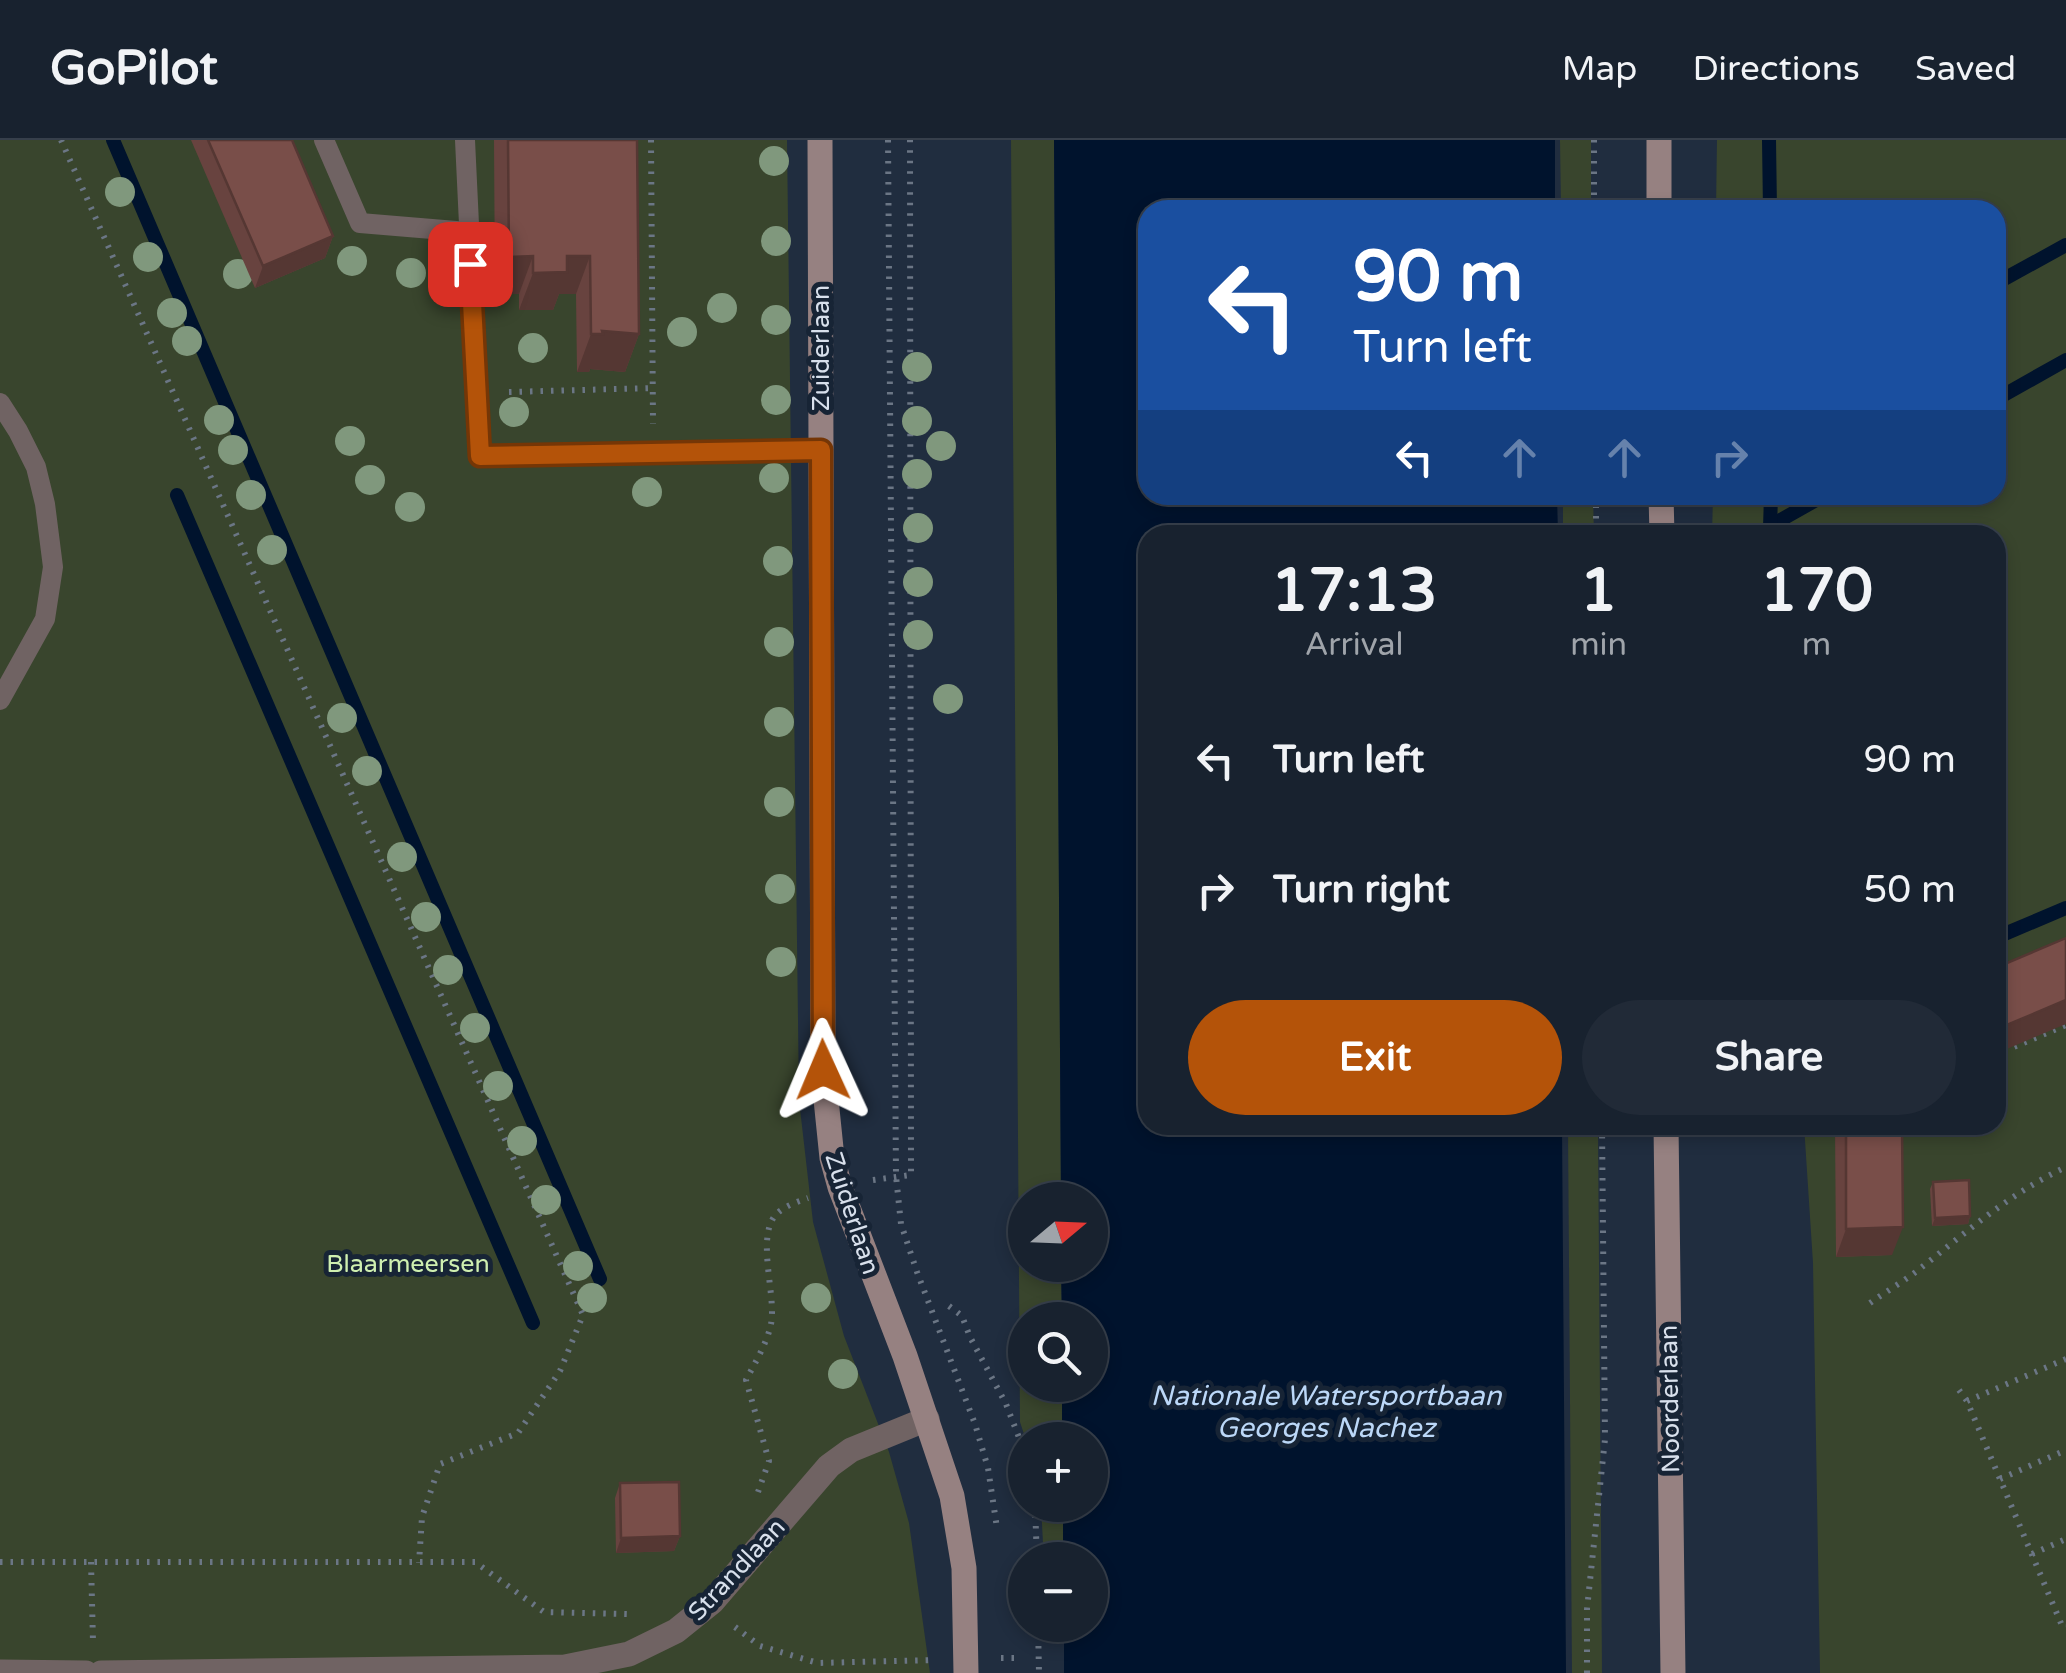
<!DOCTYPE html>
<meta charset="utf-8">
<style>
:root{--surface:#18222f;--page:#212a37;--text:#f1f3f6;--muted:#9fa4aa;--line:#363f4b;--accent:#b45309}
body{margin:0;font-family:"Varela Round",sans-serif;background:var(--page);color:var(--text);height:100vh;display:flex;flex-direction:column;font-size:38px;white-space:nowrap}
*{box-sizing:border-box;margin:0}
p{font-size:32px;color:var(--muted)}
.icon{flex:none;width:55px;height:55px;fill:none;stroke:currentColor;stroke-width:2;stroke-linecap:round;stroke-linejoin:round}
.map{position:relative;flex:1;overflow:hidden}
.panel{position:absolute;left:1138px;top:385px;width:868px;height:610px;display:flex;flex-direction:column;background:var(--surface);border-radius:30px;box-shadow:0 5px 15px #0003,0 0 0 2px var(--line)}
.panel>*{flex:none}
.hud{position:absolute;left:1138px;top:60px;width:868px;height:305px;border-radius:30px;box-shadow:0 5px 15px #0003,0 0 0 2px var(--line);background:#1a4fa0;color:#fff;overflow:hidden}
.needle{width:65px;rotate:71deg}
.tools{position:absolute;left:1008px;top:1042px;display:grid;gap:20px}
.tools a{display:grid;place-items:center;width:100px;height:100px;border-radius:50%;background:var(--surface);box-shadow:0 5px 15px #0003,0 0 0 2px var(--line);font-size:50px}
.pin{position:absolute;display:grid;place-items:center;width:85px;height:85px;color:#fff;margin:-42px;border-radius:20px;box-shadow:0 5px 15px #0006}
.me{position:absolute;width:110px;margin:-55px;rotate:359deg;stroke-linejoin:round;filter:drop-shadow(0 0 8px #0008)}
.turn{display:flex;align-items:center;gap:35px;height:210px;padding:0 50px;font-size:45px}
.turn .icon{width:130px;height:130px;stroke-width:2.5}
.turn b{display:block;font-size:70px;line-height:85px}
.lanes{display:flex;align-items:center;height:95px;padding:0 50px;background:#0003;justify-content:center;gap:50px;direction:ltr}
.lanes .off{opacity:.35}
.eta{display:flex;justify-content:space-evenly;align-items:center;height:170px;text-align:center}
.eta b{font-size:60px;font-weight:800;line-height:70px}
.button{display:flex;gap:20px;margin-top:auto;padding:20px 50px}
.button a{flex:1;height:115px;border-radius:60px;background:var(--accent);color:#fff;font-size:40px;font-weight:800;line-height:115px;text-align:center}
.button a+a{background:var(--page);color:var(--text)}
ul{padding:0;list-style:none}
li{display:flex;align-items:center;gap:30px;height:130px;padding:0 50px}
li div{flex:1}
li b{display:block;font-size:38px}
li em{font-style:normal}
header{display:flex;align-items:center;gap:60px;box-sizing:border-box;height:140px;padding:0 50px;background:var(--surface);border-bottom:2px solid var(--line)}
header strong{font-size:48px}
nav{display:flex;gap:55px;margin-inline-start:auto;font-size:35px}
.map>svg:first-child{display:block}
.green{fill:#39452d}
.water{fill:#00132d}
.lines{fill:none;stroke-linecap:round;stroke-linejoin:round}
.stream{stroke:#00132d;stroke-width:14}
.path{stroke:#6b7685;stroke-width:6;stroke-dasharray:2.5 8;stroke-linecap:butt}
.lane{stroke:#706363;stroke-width:20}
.street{stroke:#706363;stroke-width:25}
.secondary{stroke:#968181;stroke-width:25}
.tree{fill:#80987d}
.wall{fill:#68433f}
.shaded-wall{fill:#553733}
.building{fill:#794e49;stroke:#553733;stroke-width:2.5}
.route-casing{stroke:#753606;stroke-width:25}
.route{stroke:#b45309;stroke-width:18}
.labels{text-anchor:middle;stroke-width:10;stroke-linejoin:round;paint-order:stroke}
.street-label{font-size:25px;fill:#d8e0ec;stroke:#172435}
.park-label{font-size:25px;fill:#cfefb0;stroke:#172435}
.water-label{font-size:28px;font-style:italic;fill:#bcd8f8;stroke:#172435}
</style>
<header>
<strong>GoPilot</strong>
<nav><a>Map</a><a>Directions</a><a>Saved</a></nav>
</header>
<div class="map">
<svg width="2066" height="1533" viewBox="0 0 2066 1533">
<rect width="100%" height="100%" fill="#202d3f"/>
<g class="green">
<path d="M0 0H787L799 960 813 1082 844 1196 889 1312 909 1383 930 1533H0Z"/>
<path d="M1011 0H1054L1061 1060H1025V1125H1061L1062 1180H1025V1245H1062V1300H1026L1020 1282Z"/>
<path d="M1560 0H1591V70H1561Z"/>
<path d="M1717 0H2066V1533H1820L1813 1123 1804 985H1995V395H1712L1713 355H1995V70H1716Z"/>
<path d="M1563 355H1593L1594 395H1563Z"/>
<path d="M1568 985H1598L1602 1533H1572Z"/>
<path d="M1041 1365H1063V1404L1043 1403Z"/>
</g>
<path class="water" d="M1054 0H1555V70H1148V355H1557L1558 395H1148V985H1562L1566 1533H1064V1485H1090V1420H1063V1365H1090V1300H1062V1245H1090V1180H1062L1061 1125H1090V1060H1061Z"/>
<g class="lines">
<g class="stream">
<path d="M113 0 600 1139"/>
<path d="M1769 0 1770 70"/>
<path d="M1995 144 2066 105"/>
<path d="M1995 260 2066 220"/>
<path d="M177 355 533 1183"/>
<path d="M1770 386 1825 355"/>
<path d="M1770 389 1771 355"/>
<path d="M1995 798 2066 768"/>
</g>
<g class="path">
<path d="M61 0 583 1175 560 1231 518 1293 440 1324 422 1377 419 1423"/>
<path d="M651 0 653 284"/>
<path d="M888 0 896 1036 901 1084 917 1132 975 1284 988 1328 997 1388"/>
<path d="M1594 0V70"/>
<path d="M509 252 653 248"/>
<path d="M1596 355V395"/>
<path d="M1995 915 2066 885"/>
<path d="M873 1040 911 1035 910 0"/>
<path d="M1870 1163C1887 1151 1906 1140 1922 1127 1969 1090 2012 1052 2066 1027"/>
<path d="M949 1166 962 1176 970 1197 1006 1264 1025 1313"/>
<path d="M2066 1219 1967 1261 2063 1488 2066 1487"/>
<path d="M1959 1250 1967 1261"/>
<path d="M2000 1339 2066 1310"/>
<path d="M758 1352 769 1321 746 1240C755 1223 767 1203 771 1184 777 1154 753 1090 780 1071 788 1065 799 1061 808 1058"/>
<path d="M1035 1365 1037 1420"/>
<path d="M2032 1414 2066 1399"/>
<path d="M0 1422H475L544 1472 627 1474"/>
<path d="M91 1422 93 1502"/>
<path d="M1038 1485 1039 1533"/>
<path d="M735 1487 760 1506 818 1523 934 1520"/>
<path d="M1001 1518H1015"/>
<path d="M1587 1533V1469L1605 1299 1602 985"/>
</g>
<g class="lane">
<path d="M324 0 360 83 468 92"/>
<path d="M465 0 480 316 821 310"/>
<path d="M0 263 18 291 36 327 45 364 53 427 45 479 0 560"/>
</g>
<g class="street">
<path d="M0 1532 86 1533"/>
<path d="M101 1533 565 1527 629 1514 676 1491 712 1462 829 1326 851 1310 927 1279"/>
</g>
<g class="secondary">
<path d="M820 0 823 930 832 1018 840 1047 905 1216 952 1356 964 1428 966 1533"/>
<path d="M1659 0V70"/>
<path d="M1661 355 1662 395"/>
<path d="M1666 985 1673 1533"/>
</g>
</g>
<g class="tree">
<circle cx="774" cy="21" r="15"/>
<circle cx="120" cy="52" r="15"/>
<circle cx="776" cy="101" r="15"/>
<circle cx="148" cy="117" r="15"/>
<circle cx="352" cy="121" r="15"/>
<circle cx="411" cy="133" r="15"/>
<circle cx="238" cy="134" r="15"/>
<circle cx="722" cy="168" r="15"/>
<circle cx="172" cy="173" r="15"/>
<circle cx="776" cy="180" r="15"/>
<circle cx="682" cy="192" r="15"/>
<circle cx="187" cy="201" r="15"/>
<circle cx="533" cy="208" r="15"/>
<circle cx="917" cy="227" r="15"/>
<circle cx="776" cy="260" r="15"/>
<circle cx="514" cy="272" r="15"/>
<circle cx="219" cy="280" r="15"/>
<circle cx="917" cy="281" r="15"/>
<circle cx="350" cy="301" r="15"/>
<circle cx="941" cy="306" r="15"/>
<circle cx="233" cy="310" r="15"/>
<circle cx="917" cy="334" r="15"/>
<circle cx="774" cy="338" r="15"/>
<circle cx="370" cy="340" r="15"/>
<circle cx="647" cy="352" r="15"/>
<circle cx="251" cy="355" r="15"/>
<circle cx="410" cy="367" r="15"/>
<circle cx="918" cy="388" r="15"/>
<circle cx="272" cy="410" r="15"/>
<circle cx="778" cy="421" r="15"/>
<circle cx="918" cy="442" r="15"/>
<circle cx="918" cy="495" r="15"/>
<circle cx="779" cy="502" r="15"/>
<circle cx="948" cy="559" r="15"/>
<circle cx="342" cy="578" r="15"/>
<circle cx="779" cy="582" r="15"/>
<circle cx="367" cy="631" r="15"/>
<circle cx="779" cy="662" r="15"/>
<circle cx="402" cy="717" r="15"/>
<circle cx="780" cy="749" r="15"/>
<circle cx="426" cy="777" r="15"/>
<circle cx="781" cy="822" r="15"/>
<circle cx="448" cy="830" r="15"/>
<circle cx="475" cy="888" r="15"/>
<circle cx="498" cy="946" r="15"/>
<circle cx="522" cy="1001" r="15"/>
<circle cx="546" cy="1060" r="15"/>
<circle cx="578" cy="1126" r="15"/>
<circle cx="592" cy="1158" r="15"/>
<circle cx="816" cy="1158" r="15"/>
<circle cx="843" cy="1234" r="15"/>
</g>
<g class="wall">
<path d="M191 0H292L333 96 325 118 255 148Z"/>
<path d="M494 0H637L639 194 625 232 590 229 589 232H577L576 154H559L553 170H519V154H495Z"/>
<path d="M1835 985H1902L1892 1115 1836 1117Z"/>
<path d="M1933 1042 1970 1076 1968 1084 1932 1086 1930 1049Z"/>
<path d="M620 1343 680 1396 674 1411 616 1413 615 1358Z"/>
</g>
<g class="shaded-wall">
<path d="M333 96 325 118 255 148 263 126Z"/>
<path d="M533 116 519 154H495L509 117Z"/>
<path d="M567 116H590L576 154H559L553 170H519L533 133Z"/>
<path d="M602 191 639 194 625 232 590 229 589 232H577L591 194Z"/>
<path d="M2066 860V884L1995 914V890Z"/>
<path d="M1970 1076 1968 1084 1932 1086 1935 1078Z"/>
<path d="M1903 1087 1892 1115 1836 1117 1846 1089Z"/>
<path d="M680 1396 674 1411 616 1413 621 1398Z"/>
</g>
<g class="building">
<path d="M208 0H292L333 96 263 126Z"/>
<path d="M508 0H637L639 194 602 191 603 194H591L590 116H567V132L533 133V116L509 117Z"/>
<path d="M2066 798V860L1995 890V828Z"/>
<path d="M1846 985H1902L1903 1087 1846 1089Z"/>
<path d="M1969 1040 1970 1076 1935 1078 1933 1042Z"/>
<path d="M679 1342 680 1396 621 1398 620 1343Z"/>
</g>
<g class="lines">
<defs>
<path id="route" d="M470 124 480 316 821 310 823 930"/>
</defs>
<use href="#route" class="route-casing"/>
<use href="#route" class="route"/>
</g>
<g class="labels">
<g class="street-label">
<text transform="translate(820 208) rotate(-90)" y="9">Zuiderlaan</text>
<text transform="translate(853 1073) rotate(72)" y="9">Zuiderlaan</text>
<text transform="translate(1669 1259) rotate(-91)" y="9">Noorderlaan</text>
<text transform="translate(736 1429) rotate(-47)" y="9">Strandlaan</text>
</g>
<g class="park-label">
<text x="408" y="1132">Blaarmeersen</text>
</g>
<g class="water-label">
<text x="1326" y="1265">Nationale Watersportbaan<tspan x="1326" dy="32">Georges Nachez</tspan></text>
</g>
</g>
</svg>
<div class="tools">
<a><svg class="needle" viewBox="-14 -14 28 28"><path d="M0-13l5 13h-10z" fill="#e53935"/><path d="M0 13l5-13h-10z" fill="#9fa4aa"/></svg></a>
<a><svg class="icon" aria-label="search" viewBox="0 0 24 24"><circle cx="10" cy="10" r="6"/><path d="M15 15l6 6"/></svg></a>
<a>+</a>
<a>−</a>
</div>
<div class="pin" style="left:470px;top:124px;background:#d93025"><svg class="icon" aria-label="arrive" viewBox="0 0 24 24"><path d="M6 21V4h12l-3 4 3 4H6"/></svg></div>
<svg class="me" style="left:823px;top:930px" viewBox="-20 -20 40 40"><path d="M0-17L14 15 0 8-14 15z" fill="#b45309" stroke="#fff" stroke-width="4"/></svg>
<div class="hud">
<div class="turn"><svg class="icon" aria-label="left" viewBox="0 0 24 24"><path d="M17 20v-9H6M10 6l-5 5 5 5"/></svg><div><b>90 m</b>Turn left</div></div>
<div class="lanes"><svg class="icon" aria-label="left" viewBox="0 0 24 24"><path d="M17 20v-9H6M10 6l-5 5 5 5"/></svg><svg class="icon off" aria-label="ahead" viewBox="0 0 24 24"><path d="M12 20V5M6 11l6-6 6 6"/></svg><svg class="icon off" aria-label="ahead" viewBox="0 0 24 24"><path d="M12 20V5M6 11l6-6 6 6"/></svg><svg class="icon off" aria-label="right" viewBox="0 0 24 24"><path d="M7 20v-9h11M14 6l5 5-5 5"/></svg></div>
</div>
<section class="panel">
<div class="eta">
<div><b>17:13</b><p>Arrival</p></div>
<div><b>1</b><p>min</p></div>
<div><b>170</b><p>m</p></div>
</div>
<ul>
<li><svg class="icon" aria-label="left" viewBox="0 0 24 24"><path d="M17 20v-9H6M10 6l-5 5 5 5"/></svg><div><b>Turn left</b></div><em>90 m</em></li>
<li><svg class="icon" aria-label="right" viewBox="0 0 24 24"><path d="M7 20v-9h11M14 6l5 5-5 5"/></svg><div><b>Turn right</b></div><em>50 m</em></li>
</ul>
<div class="button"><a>Exit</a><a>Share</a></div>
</section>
</div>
